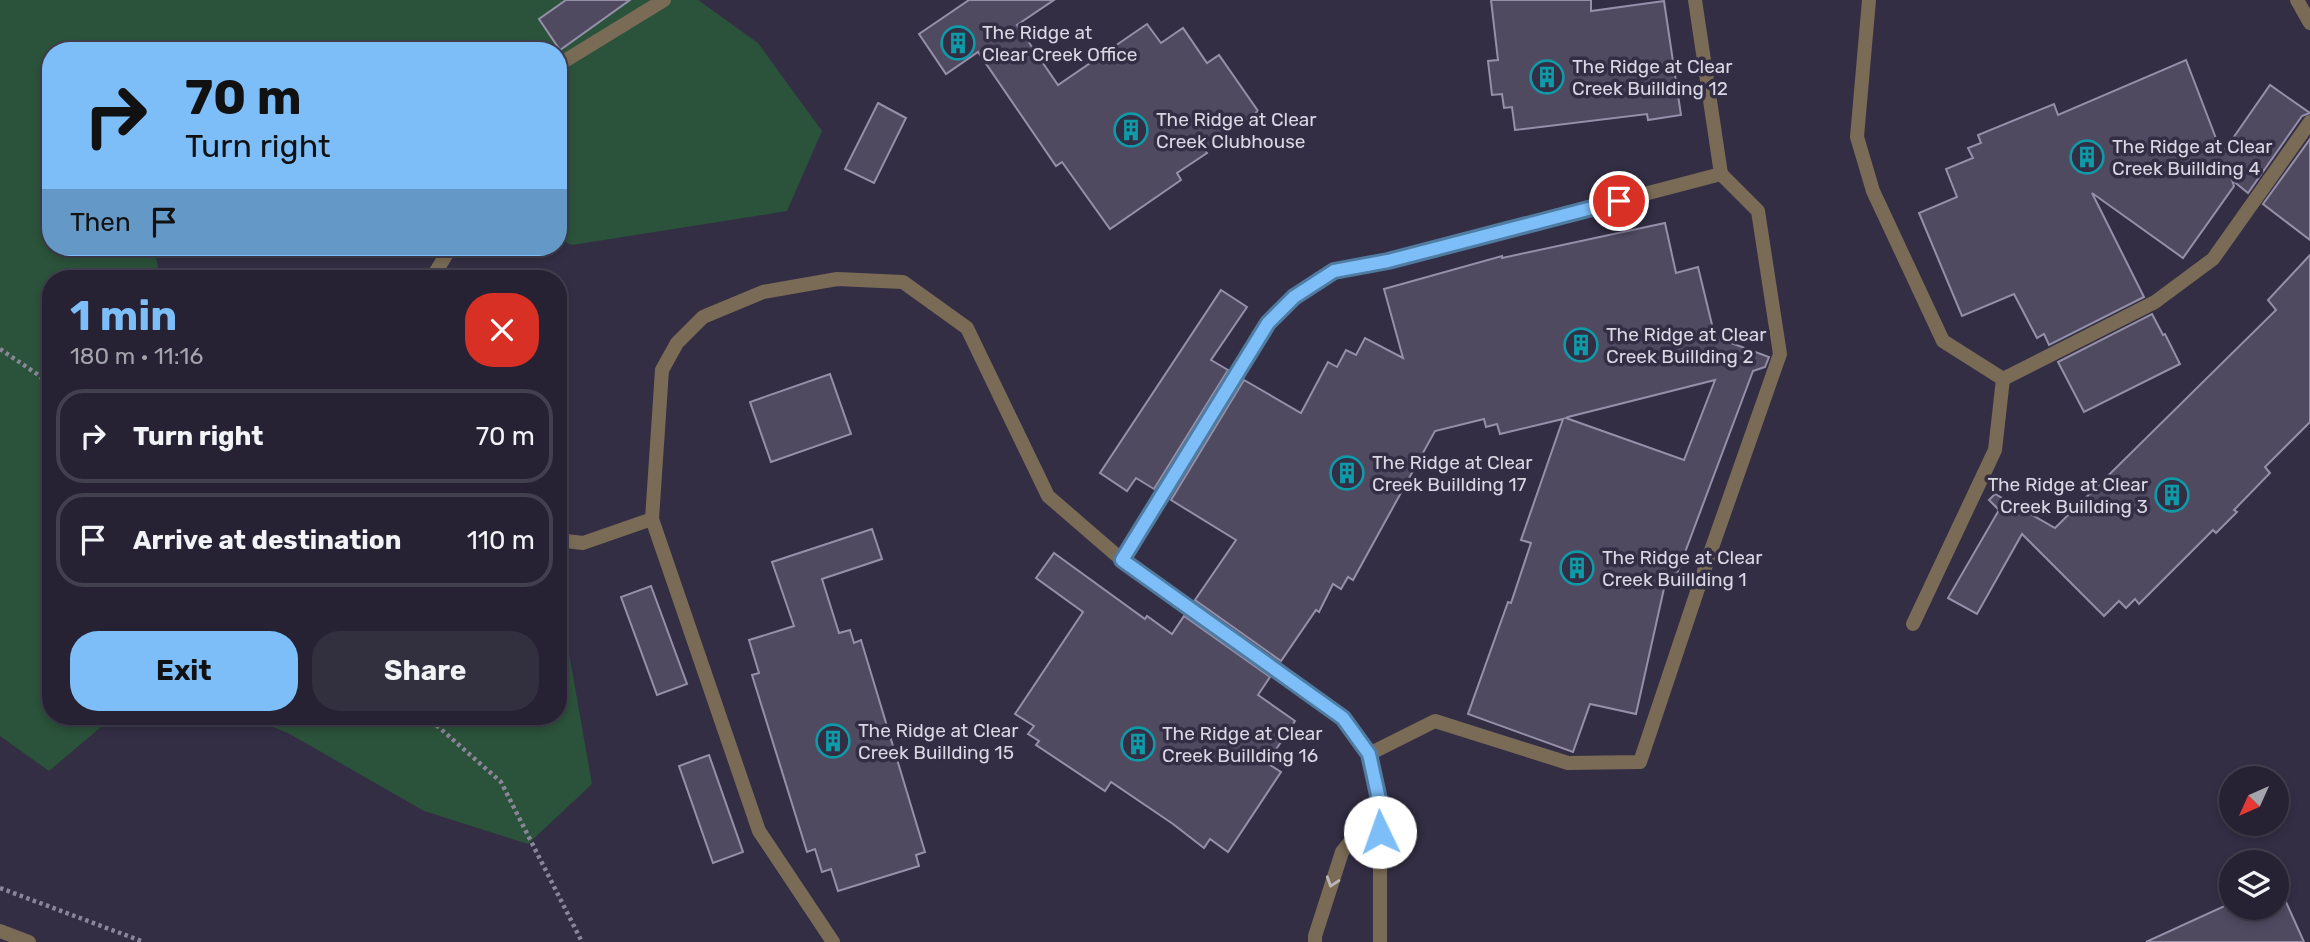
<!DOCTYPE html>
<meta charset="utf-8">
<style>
:root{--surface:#262233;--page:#322f3f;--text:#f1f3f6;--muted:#a4a4ac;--line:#423f4e;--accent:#7dbef9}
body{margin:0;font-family:Rubik,sans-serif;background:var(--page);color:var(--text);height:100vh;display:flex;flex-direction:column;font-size:26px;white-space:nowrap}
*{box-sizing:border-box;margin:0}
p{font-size:23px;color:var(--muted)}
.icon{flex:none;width:38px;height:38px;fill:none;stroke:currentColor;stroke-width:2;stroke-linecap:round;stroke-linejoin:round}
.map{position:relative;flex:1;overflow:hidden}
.side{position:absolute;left:42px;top:270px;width:525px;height:455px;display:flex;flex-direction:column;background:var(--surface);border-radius:28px;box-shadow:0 4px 10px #0003,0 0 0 2px var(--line)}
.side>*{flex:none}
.guide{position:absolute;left:42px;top:42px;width:525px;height:214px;border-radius:28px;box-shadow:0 4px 10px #0003,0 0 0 2px var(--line);background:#7dbef9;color:#111;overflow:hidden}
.needle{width:46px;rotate:225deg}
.tools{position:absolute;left:2219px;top:766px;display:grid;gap:14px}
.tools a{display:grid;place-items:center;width:70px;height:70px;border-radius:50%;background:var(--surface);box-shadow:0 4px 10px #0003,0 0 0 2px var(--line);font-size:35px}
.pin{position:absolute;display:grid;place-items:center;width:60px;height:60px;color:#fff;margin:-30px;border:4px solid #fff;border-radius:50%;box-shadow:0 2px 7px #0007}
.me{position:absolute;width:77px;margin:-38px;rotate:357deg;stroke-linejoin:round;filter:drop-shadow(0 0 5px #0008)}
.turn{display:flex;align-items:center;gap:24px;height:147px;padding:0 28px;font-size:32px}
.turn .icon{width:91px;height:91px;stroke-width:2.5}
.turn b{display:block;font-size:49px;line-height:60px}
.then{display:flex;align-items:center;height:66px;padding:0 28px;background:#0003;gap:14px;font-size:26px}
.round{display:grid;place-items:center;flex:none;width:74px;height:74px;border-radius:28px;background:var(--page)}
.overview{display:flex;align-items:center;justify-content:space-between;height:119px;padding:0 28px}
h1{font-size:42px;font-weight:700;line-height:52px;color:var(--accent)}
.cta{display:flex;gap:14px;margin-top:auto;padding:14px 28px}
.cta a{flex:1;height:80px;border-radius:28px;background:var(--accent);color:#111;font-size:28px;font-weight:700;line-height:80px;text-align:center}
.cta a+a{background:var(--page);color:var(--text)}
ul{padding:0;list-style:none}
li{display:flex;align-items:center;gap:21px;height:94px;margin:0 14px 10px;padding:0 14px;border:4px solid var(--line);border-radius:28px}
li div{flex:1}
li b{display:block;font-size:26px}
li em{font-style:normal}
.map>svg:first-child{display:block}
.green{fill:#2b523a}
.building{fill:#504a61;stroke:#968fa9;stroke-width:2;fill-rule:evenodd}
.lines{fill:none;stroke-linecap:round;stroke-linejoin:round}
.path{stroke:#8a8698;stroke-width:4.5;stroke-dasharray:3.5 3.5;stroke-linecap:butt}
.street{stroke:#796b55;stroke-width:14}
.oneway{stroke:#bdb7ba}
.route-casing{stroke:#517ca2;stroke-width:18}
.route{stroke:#7dbef9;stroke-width:12}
.labels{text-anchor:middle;stroke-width:7;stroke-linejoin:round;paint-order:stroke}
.poi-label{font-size:19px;fill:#dad7e5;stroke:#332e44;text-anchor:start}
</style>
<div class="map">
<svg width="2310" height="942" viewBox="0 0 2310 942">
<rect width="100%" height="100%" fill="#332e44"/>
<g class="green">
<path d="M0 0H698L758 43 822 131 787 211 572 245 558 239V51H51V247H154L160 278H51V716H114L49 771 0 736Z"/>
<path d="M558 591 592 784 528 844 424 811 288 733 244 716H558Z"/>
</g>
<g class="building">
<path d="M566 0H630L560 50 539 19Z"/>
<path d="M969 0H1054L1017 25 1058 85 1147 24 1161 43 1183 28 1207 63 1219 55 1258 111 1204 149 1207 153 1177 173 1181 180 1110 229 1062 162 1056 166 978 52 946 74 919 34Z"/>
<path d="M1491 0H1591V11L1664 1 1681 115 1648 120 1647 114 1515 130 1512 107 1504 108 1502 94 1492 95 1488 61 1498 60Z"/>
<path d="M2186 60 2222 154 2270 85 2310 113 2302 116 2248 193 2232 180 2234 186 2183 258 2092 193 2144 297 2049 345 2044 334 2037 338 2014 294 1962 316 1919 213 1957 197 1946 169 1973 158 1968 148 1981 143 1978 135 2054 104 2058 115Z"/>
<path d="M878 103 906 118 874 183 845 169Z"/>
<path d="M2310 139V240L2263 204Z"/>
<path d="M1665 223 1676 273 1698 267 1715 337 1769 357 1765 367 1753 371 1672 587 1665 584 1636 714 1590 704 1573 752 1468 714 1508 602 1511 603 1531 543 1521 540 1563 419 1500 434 1497 424 1486 427 1484 419 1435 431 1353 580 1348 577 1341 589 1333 584 1319 612 1316 610 1281 661 1195 600 1236 540 1171 500 1244 380 1301 413 1328 362 1337 367 1346 350 1356 355 1365 338 1403 358 1384 289 1502 256V258ZM1715 380 1684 460 1566 418 1568 417Z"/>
<path d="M2310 255V422L2265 467 2270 473 2234 510 2237 512 2216 533 2213 530 2139 604 2135 599 2126 608 2119 601 2104 616 2022 534 1977 614 1948 598 1999 510 1989 500 1995 494 2055 528 2276 310 2268 300Z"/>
<path d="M1221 290 1247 307 1211 360 1228 370 1154 489 1136 478 1127 491 1100 473Z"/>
<path d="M2152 314 2163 335 2165 334 2180 364 2084 412 2058 362Z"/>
<path d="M830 374 851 434 771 462 750 402Z"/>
<path d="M872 529 882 559 822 579 839 633 850 630 854 643 861 640 925 852 916 855 919 866 838 891 831 869 822 872 815 849 807 852 752 675 759 673 749 640 794 626 772 562Z"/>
<path d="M1054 553 1145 619 1147 616 1172 634 1184 616 1270 677 1258 695 1295 721 1267 763 1281 772 1228 852 1210 839 1204 848 1173 824 1111 782 1105 791 1036 745 1039 741 1028 734 1034 726 1015 714 1083 612 1036 578Z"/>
<path d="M651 586 687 684 657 695 621 597Z"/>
<path d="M709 755 743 852 713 863 679 766Z"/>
<path d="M2277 882 2304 942H2146L2231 903V908H2277Z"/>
</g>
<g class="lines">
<g class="path">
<path d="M0 349 37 374 51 386"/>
<path d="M426 716 501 782 582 942"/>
<path d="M0 888 144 942"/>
</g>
<g class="street">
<path d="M1695 0 1721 174"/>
<path d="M1869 0 1857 137 1873 191 1943 341 2003 379 1995 450 1913 624"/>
<path d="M2297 0 2310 23"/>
<path d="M558 65 664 0"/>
<path d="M432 278 451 247"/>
<path d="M2003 379 2155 302 2213 259 2310 122"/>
<path d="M558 540 583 543 652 519"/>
<path d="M1122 560 1268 323 1294 297 1334 271 1388 261 1721 174 1758 211 1780 354 1708 559 1640 762 1568 763 1435 721 1369 754"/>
<path d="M0 931 29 942"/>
<path d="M833 942 759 831 652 519 662 370 677 343 703 317 763 292 837 279 903 282 967 328 1048 496 1122 560 1343 717 1369 754 1380 805V942"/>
<path d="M1315 942V936L1342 852 1380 805"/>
</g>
</g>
<defs><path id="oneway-chevron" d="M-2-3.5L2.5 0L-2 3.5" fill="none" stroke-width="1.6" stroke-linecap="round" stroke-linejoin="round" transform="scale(1.75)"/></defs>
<use class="oneway" href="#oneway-chevron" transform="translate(1332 882) rotate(108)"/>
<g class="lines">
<defs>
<path id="route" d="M1380 832V804L1369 754 1343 718 1122 560 1268 323 1294 297 1334 271 1388 261 1619 201"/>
</defs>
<use href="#route" class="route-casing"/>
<use href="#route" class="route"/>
</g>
<defs>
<symbol id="building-ring" viewBox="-11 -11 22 22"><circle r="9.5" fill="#332e44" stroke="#0f9aa8" stroke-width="1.5"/><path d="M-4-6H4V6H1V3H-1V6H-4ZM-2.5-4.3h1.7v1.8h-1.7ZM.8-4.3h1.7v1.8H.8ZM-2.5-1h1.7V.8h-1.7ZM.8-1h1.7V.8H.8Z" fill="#0f9aa8"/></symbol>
</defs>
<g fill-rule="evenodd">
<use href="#building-ring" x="939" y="24" width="38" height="38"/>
<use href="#building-ring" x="1528" y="58" width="38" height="38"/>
<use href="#building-ring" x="1112" y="111" width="38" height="38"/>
<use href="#building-ring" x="2068" y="138" width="38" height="38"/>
<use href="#building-ring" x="1562" y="326" width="38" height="38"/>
<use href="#building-ring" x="1328" y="454" width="38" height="38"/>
<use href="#building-ring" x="2153" y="476" width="38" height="38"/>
<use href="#building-ring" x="1558" y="549" width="38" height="38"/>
<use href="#building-ring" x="814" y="722" width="38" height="38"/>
<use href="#building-ring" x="1119" y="725" width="38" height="38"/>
</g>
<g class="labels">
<g class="poi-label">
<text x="982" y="39">The Ridge at<tspan x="982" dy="22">Clear Creek Office</tspan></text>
<text x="1572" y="73">The Ridge at Clear<tspan x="1572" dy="22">Creek Buillding 12</tspan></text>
<text x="1156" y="126">The Ridge at Clear<tspan x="1156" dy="22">Creek Clubhouse</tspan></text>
<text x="2112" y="153">The Ridge at Clear<tspan x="2112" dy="22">Creek Buillding 4</tspan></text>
<text x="1606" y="341">The Ridge at Clear<tspan x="1606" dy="22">Creek Buillding 2</tspan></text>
<text x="1372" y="469">The Ridge at Clear<tspan x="1372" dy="22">Creek Buillding 17</tspan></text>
<text x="2148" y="491" text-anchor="end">The Ridge at Clear<tspan x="2148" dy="22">Creek Buillding 3</tspan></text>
<text x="1602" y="564">The Ridge at Clear<tspan x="1602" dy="22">Creek Buillding 1</tspan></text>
<text x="858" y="737">The Ridge at Clear<tspan x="858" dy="22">Creek Buillding 15</tspan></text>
<text x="1162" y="740">The Ridge at Clear<tspan x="1162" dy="22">Creek Buillding 16</tspan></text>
</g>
</g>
</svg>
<div class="tools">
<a><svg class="needle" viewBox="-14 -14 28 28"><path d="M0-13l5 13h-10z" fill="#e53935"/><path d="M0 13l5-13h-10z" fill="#a4a4ac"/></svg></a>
<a><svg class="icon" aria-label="layers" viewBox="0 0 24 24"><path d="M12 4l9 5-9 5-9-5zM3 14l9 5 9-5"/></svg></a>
</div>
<div class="pin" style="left:1619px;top:201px;background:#d93025"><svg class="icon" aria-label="arrive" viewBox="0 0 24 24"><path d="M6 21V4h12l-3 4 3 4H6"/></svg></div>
<svg class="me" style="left:1380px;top:832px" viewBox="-20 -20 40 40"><circle r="19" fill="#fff"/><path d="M0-13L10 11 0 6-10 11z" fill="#7dbef9"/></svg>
<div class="guide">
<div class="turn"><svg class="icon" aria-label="right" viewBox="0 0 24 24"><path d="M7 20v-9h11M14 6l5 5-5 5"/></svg><div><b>70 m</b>Turn right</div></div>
<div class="then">Then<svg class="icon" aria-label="arrive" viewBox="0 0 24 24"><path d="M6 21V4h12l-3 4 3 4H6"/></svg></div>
</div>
<section class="side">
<div class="overview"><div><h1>1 min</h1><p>180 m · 11:16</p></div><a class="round" style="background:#d93025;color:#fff"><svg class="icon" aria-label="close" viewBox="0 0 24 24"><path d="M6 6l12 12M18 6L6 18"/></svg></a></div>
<ul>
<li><svg class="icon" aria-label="right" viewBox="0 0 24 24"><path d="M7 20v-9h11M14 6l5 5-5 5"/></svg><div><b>Turn right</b></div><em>70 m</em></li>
<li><svg class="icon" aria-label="arrive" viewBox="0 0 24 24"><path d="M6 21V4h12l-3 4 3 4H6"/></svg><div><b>Arrive at destination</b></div><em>110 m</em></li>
</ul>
<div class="cta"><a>Exit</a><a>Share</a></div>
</section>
</div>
